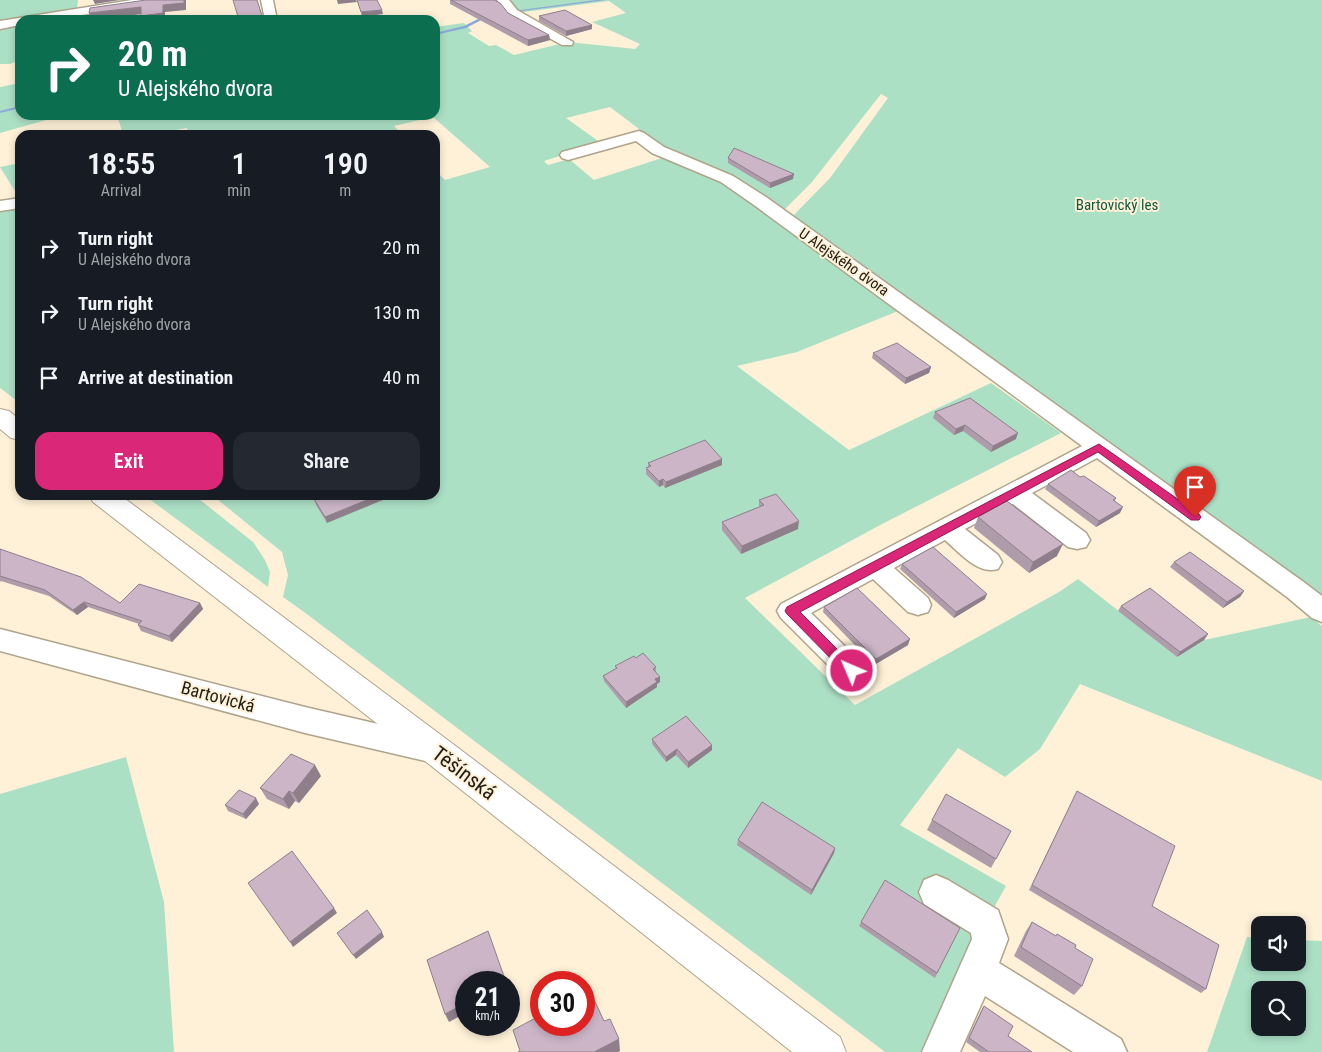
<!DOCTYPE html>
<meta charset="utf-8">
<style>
:root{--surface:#171b24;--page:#242831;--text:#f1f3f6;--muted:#9ea1a6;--accent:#db2777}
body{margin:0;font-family:"Roboto Condensed",sans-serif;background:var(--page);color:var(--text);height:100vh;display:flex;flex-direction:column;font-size:19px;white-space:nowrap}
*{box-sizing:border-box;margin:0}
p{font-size:16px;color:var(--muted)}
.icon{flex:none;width:28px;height:28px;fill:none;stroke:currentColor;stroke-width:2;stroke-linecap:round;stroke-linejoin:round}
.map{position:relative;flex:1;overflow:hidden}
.panel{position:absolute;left:15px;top:130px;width:425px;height:370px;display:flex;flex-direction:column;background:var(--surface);border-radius:15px;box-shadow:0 2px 8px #0003}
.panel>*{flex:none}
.guide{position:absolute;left:15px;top:15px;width:425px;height:105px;border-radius:15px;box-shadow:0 2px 8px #0003;background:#0b6e4f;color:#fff;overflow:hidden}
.fabs{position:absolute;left:1251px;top:916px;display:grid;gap:10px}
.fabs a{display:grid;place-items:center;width:55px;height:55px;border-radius:10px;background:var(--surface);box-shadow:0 2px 8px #0003;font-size:25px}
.speed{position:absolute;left:455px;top:971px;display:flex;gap:10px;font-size:25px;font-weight:700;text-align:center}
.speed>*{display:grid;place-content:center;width:65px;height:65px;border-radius:50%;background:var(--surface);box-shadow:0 2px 8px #0003;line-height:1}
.speed small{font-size:12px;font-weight:400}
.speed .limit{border:8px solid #d22;background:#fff;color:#111}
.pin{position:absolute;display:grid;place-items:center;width:42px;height:42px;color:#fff;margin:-51px -21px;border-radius:50% 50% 50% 0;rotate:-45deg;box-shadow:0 0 5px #0007}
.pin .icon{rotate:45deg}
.me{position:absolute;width:55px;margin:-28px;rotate:315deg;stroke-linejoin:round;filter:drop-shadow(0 0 4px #0008)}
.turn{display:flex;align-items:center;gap:18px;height:105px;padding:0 20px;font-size:22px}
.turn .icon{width:65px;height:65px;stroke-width:2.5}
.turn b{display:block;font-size:35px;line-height:42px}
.eta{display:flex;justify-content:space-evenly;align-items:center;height:85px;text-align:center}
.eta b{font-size:30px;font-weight:600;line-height:35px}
.cta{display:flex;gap:10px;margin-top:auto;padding:10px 20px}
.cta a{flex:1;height:58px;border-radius:15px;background:var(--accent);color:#fff;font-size:20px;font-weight:600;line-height:58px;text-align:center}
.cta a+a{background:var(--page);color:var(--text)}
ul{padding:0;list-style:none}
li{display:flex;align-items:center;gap:15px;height:65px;padding:0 20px}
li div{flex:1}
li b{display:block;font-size:19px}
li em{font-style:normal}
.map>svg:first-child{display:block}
.green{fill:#ace0c5;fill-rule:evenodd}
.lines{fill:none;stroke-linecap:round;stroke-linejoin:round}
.stream{fill:#8ca8d6;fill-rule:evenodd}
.minor-casing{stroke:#afa48b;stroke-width:3}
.major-casing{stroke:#afa48b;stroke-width:2}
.minor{fill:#fff;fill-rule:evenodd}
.major{fill:#fff;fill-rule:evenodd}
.wall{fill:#af9cab}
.shaded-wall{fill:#8e7f8b}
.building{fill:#cbb5c7;stroke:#8e7f8b}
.route{fill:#db2777;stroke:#8e194d}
.labels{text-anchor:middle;stroke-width:4;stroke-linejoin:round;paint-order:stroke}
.far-park-label{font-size:15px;fill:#10593d;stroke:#fef1d8}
.far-street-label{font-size:15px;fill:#211d14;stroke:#fef1d8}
.street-label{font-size:18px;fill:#211d14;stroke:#fef1d8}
.near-street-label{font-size:21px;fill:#211d14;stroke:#fef1d8}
</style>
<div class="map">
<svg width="1322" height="1052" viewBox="0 0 1322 1052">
<rect width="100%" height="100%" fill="#fef1d8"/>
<g class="green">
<path d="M0 0H78L77 9 0 22Z"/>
<path d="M507 0H1322V611L908 307 797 352 737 366 849 450 991 383 1061 433 884 523 745 598 855 705 1059 592 1078 579 1177 657 1204 640 1311 617 1322 626V781L1080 684 1040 749 1005 777 958 748 900 825 1006 886 986 922 941 1052H885L304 612 283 597 288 575 282 552 212 495H435V170L445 180 490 167 433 117 394 126 403 135H168L188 131 187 128 147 135H126L122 131 117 115H435V27L464 23 472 31 468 33 489 46 496 45 514 55 568 42 635 49 640 44 592 22 626 13 609 1 516 13ZM881 94 888 98 830 178 787 222 717 178 665 157 594 180 569 159 548 165 544 161 601 143 566 118 610 107 668 151 783 211 812 182Z"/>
<path d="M20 23V60L10 64H0V26Z"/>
<path d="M20 83V115H64L0 133V87Z"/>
<path d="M20 163V199L0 167Z"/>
<path d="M20 205V403L0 388V209Z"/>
<path d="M144 495H194L253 542 265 560 270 572 268 587Z"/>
<path d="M126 757 164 902 174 1052H0V794Z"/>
<path d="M1247 937 1260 938V962H1298V940L1322 941V1052H1207ZM1260 990H1298V1028H1260Z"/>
</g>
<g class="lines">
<g class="stream">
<path d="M596 0H606L515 12 513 11Z"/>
<path d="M486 15 489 16 466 28 435 35V33L464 26Z"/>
<path d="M20 106V108L0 113V111Z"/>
</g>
<defs>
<g id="minor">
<path d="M132 0H162L156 4 48 20H20V25L0 29V21Z"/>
<path d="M261 0H273L277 20H265Z"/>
<path d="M497 0H509L517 10 573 42 572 45H562L509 16Z"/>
<path d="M639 131 644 133 664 147 733 176 766 197 1305 583 1322 596V622L1312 618 1287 597 1097 458 1032 493 1086 533 1090 540 1086 547 1077 549 1068 547 1013 504 965 529 998 555 1002 562 998 569C978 575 960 553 945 540L894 568 928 598 931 605 928 612 918 615 908 612 873 579 811 613 862 663 866 671 862 679 852 683 842 679 781 618 777 611 781 604 1082 446 754 205 721 182 652 153 636 141 568 160 562 158 560 155 562 152Z"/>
<path d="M20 198V208L0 211V201Z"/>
<path d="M0 629 305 707 434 737 445 740 449 750 445 760 434 763 305 733 0 651Z"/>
<path d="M936 875 948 880 998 910 1008 939 999 963 1121 1039 1127 1052H1073L985 996 960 1052H922L972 939 971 933 924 904 919 892 924 880Z"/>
</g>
<g id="major">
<path d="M0 409 9 411 20 420V440L11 438 0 429Z"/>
<path d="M89 495H120L449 741 840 1037 846 1052H792L425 761 93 502Z"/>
</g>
</defs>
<use href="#minor" class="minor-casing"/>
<use href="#major" class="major-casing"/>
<use href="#minor" class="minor"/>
<use href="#major" class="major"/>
</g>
<g class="wall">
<path d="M450 0H495L508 13 549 35 550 40 528 46 450 4Z"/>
<path d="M539 16 592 25V29L566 36 539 21Z"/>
<path d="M728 158 793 179 770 188 728 163Z"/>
<path d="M873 353 931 367 929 373 905 384 872 358Z"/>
<path d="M935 412 1016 439 991 452 963 431 954 435 933 418Z"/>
<path d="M648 463 722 465 665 488 663 485 659 487 646 474V468L648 467Z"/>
<path d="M1080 477 1116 498 1115 501 1120 513 1096 527 1045 489 1048 484Z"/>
<path d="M325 495 327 523 316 505 314 499Z"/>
<path d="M759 500 798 529 741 554 722 530V522L759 507Z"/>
<path d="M978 517 1057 556 1029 573 974 528Z"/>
<path d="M0 549 120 603H200L203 609 172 642 141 631 138 625 139 624 88 607 77 615 49 596 1 581 0 582Z"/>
<path d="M1174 562 1244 591 1240 597 1223 608 1170 567Z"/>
<path d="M902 564 985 599 954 618 900 569Z"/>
<path d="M1121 606 1208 634 1204 640 1177 657 1118 611Z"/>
<path d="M824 607 908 645 874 665 823 612Z"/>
<path d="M636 658 656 667V673L660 677V682L657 684V687L626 708 604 681 603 676 616 669 615 666Z"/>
<path d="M652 739 712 750 688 768 676 755 666 762 652 744Z"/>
<path d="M321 776 299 803 295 801 289 809 267 799 260 788Z"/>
<path d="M1077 791 1206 989 1201 993 1029 890Z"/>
<path d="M259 804 246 819 228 811 225 805Z"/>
<path d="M932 820 1011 831 991 868 927 830Z"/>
<path d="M738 840 835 848 834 853 811 895 737 845Z"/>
<path d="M861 922 960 928 935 978 859 926Z"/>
<path d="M1032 922 1075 948 1082 986 1074 995 1014 956 1026 931Z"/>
<path d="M984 1006 1008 1036 1032 1052H980L966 1042 981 1011Z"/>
</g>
<g class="shaded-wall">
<path d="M93 0H120L95 4Z"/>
<path d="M184 0H186V10L165 12V20H142L141 16 163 5Z"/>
<path d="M337 0H356L357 2 338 4Z"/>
<path d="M141 7 143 14 92 20 89 13Z"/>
<path d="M382 10 383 14 362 17 361 12Z"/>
<path d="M592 25V29L566 36V31Z"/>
<path d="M549 35 550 40 528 46V40Z"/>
<path d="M794 174 793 179 770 188V183Z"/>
<path d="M931 367 929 373 905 384 906 378Z"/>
<path d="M965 425 963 431 954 435 956 429Z"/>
<path d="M1018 433 1016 439 991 452 993 446Z"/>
<path d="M722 459V465L665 488 666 482Z"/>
<path d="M663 479V485L659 487V481Z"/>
<path d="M379 495H395L327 523 325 517Z"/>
<path d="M1123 507 1120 513 1096 527 1099 521Z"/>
<path d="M799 521 798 529 741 554 742 546Z"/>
<path d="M1063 544 1057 556 1029 573 1033 562Z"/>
<path d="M1244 591 1240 597 1223 608 1227 602Z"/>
<path d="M987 594 985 599 954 618 956 612Z"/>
<path d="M84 602 88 607 77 615 73 610Z"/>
<path d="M200 603 203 609 172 642 169 636Z"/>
<path d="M1208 634 1204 640 1177 657 1180 652Z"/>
<path d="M910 639 908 645 874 665 876 659Z"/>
<path d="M660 677V682L657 684V687L626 708V702L655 679Z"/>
<path d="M712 745V750L688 768V762Z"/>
<path d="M677 749 676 755 666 762V757Z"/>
<path d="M315 765 321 776 299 803 293 793Z"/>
<path d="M289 791 295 801 289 809 283 799Z"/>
<path d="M256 798 259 804 246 819 243 814Z"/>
<path d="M835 848 834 853 811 895 812 890Z"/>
<path d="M334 908 337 913 293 947 290 942Z"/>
<path d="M382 932 384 937 356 959 353 955Z"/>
<path d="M466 1003V1013L449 1022 445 1014Z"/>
<path d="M619 1039 620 1051 618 1052H594Z"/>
</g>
<g class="building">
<path d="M146 0H184V3L163 5V13L141 16V7L89 13 90 8Z"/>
<path d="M233 0H257L263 19 239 20Z"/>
<path d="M357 0H377L382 10 361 12Z"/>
<path d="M451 0H495L501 4 508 13 549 35 528 40Z"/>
<path d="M565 10 592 25 566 31 539 16Z"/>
<path d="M734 148 794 174 770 183 728 158Z"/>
<path d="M897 343 931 367 906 378 873 353Z"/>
<path d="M970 398 1018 433 993 446 965 425 956 429 935 412Z"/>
<path d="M705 440 722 459 666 482 663 479 659 481 646 468 651 466 648 463Z"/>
<path d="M1071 470 1080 477 1084 476 1116 498 1113 500 1123 507 1099 521 1048 484Z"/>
<path d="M776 494 799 521 742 546 722 522 764 505 759 500Z"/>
<path d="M325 495H379L325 517 314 499Z"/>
<path d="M1007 501 1063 544 1033 562 978 517Z"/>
<path d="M933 547 987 594 956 612 902 564Z"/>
<path d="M0 549 81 577 120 603 139 584 200 603 169 636 138 625 142 621 84 602 73 610 45 590 0 576Z"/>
<path d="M1190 552 1244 591 1227 602 1174 562Z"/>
<path d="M857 588 910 639 876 659 824 607Z"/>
<path d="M1150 588 1208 634 1180 652 1121 606Z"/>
<path d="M643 653 656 667 653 669 660 677 655 679 657 682 626 702 603 676 617 668 615 666 634 656 636 658Z"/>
<path d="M686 716 712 745 688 762 677 749 666 757 652 739Z"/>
<path d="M291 754 315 765 293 793 289 791 283 799 260 788Z"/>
<path d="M239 790 256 798 243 814 225 805Z"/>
<path d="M1077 791 1175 846 1152 906 1219 945 1206 989 1032 885Z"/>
<path d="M946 794 1011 831 996 859 932 820Z"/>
<path d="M762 802 835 848 812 890 738 840Z"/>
<path d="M292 851 334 908 290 942 248 883Z"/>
<path d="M885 880 960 928 937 973 861 922Z"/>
<path d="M367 910 382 932 353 955 337 933Z"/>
<path d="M1032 922 1056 936 1057 934 1076 945 1075 948 1093 959 1082 986 1021 947Z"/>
<path d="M488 931 506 982H466V1003L445 1014 427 960Z"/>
<path d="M589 989 604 1021 610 1019 619 1039 594 1052H518L520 1051 513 1030 541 1015V1025H584V991Z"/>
<path d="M984 1006 1013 1026 1008 1036 1032 1052H989L969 1038Z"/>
</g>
<path class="route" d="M1099 444 1199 514 1201 517 1199 520H1191L1098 452 800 612 856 668 858 671 856 675 852 677 847 675 787 614 785 611 787 607Z"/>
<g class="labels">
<g class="far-park-label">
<text x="1117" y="210">Bartovický les</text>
</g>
<g class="far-street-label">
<text transform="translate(844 262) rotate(35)" y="5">U Alejského dvora</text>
</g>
<g class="street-label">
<text transform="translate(218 697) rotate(15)" y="6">Bartovická</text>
</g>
<g class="near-street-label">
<text transform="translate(464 773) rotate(37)" y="7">Těšínská</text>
</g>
</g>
</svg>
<div class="fabs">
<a><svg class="icon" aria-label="sound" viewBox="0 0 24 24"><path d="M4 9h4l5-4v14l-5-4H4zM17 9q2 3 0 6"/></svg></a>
<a><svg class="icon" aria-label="search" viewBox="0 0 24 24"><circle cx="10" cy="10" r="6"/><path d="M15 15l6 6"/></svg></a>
</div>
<div class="speed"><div>21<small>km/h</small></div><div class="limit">30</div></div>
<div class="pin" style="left:1195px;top:517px;background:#d93025"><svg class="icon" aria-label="arrive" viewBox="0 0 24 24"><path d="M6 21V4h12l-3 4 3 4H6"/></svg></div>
<svg class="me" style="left:852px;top:671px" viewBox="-20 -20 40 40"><circle r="17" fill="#db2777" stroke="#fff" stroke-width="3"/><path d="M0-11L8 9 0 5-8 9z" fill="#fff"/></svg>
<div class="guide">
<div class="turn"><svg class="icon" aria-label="right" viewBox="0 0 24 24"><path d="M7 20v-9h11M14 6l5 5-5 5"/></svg><div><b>20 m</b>U Alejského dvora</div></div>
</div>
<section class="panel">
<div class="eta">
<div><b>18:55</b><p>Arrival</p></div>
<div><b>1</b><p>min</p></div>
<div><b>190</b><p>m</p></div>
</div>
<ul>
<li><svg class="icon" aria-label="right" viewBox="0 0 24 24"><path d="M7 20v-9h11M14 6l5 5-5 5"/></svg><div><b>Turn right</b><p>U Alejského dvora</p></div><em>20 m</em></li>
<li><svg class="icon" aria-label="right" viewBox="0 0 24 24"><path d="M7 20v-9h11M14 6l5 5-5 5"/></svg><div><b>Turn right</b><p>U Alejského dvora</p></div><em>130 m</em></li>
<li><svg class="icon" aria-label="arrive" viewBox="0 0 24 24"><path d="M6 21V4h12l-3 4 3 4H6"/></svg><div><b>Arrive at destination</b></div><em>40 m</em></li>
</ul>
<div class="cta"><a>Exit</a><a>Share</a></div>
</section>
</div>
